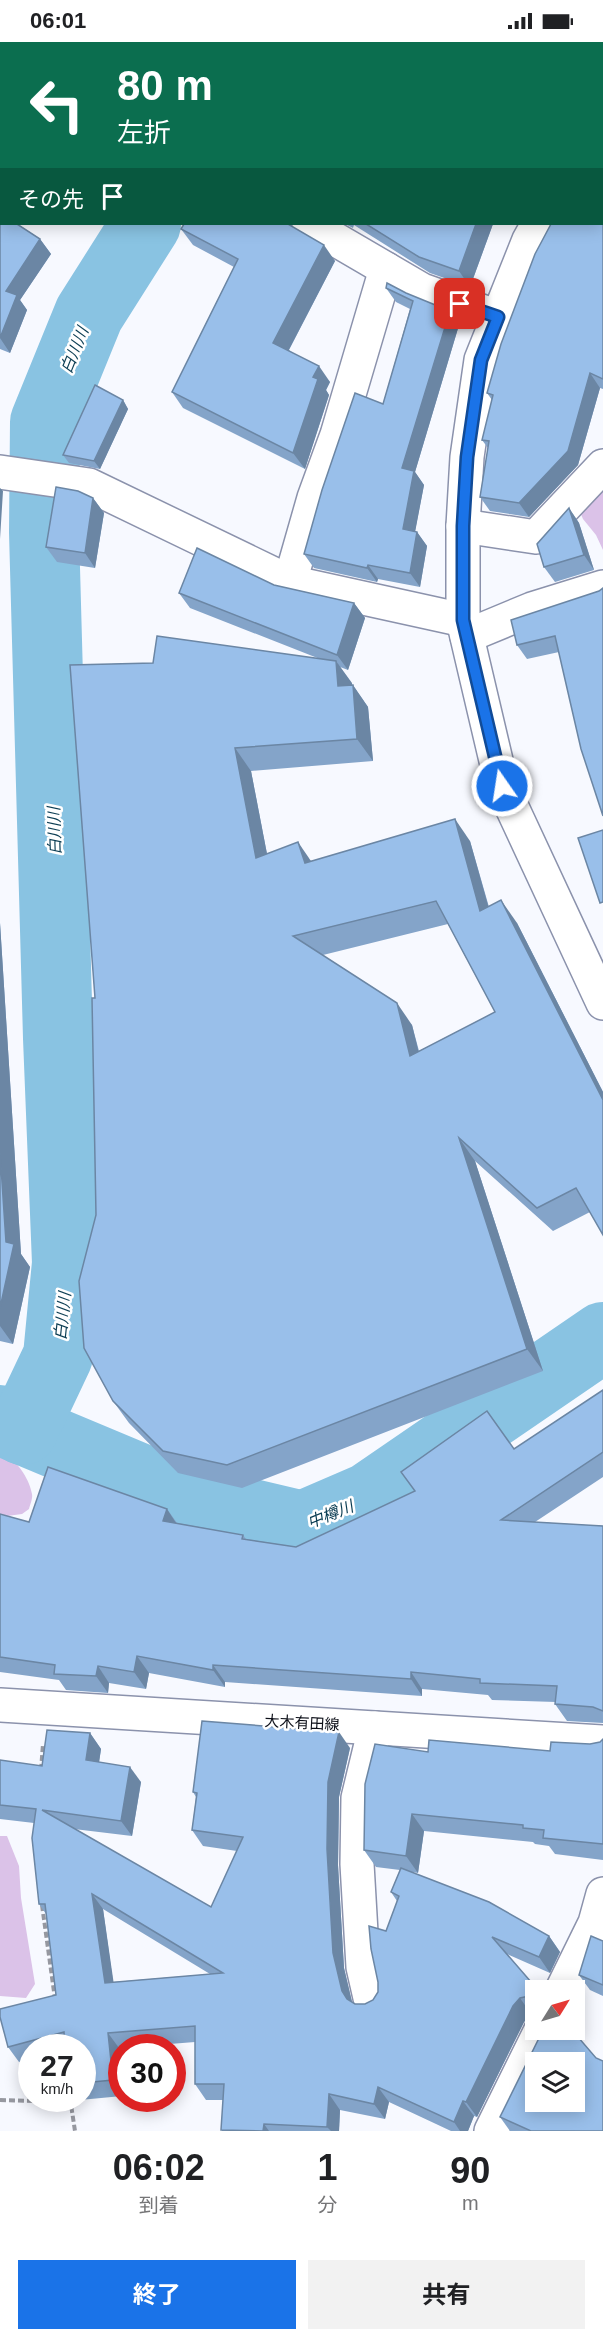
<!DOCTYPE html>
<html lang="ja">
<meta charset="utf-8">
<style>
:root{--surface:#fff;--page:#f2f2f2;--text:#202124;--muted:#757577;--accent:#1a73e8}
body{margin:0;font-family:Helvetica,"Noto Sans JP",sans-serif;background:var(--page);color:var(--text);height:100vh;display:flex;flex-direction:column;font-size:22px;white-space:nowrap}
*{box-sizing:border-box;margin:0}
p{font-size:20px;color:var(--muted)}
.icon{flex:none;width:33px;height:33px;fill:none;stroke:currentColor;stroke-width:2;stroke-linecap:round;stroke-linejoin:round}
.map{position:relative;height:2089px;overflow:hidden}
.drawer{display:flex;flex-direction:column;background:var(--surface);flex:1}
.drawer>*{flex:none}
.hud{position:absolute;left:0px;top:0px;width:603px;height:183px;box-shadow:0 3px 15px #0003;background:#0b6e4f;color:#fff;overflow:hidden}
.needle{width:39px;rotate:53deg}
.tools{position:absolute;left:525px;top:1938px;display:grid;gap:12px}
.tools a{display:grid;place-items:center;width:60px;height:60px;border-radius:0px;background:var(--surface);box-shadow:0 3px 15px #0003;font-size:30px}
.speed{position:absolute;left:18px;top:1992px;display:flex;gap:12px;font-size:30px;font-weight:700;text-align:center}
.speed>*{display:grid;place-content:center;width:78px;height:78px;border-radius:50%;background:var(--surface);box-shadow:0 3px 15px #0003;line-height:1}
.speed small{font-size:15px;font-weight:400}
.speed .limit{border:9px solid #d22;background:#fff;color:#111}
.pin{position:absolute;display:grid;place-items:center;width:51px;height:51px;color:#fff;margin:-26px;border-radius:12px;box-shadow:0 3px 9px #0006}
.me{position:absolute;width:66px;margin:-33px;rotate:347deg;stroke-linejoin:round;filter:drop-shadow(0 0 4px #0008)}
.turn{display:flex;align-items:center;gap:21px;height:126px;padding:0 18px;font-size:27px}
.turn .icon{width:78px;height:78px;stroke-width:2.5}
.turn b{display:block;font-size:42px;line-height:51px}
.then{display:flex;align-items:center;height:57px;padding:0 18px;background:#0003;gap:12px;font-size:22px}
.eta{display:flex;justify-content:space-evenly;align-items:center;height:102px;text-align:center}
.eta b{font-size:36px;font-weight:700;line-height:42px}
.action{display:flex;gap:12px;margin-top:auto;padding:12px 18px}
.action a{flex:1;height:69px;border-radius:0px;background:var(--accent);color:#fff;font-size:24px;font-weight:700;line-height:69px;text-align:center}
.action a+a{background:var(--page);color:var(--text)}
.status{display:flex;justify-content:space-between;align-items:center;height:42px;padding:0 30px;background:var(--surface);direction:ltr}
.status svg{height:16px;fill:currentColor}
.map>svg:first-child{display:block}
.green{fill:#dbc2e8}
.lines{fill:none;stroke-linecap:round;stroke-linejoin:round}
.river{stroke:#89c3e2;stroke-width:70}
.street-casing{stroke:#8b92ac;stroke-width:36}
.secondary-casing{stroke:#8b92ac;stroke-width:36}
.path{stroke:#9698a0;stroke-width:4;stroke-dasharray:6 3;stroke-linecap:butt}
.street{stroke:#fff;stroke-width:33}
.secondary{stroke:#fff;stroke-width:33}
.wall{fill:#84a4c9;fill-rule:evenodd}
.shaded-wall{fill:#6b86a4}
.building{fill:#99bfea;stroke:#6b86a4;stroke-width:1.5;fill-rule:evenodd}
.route-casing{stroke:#114b97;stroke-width:15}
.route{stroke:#1a73e8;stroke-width:10}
.labels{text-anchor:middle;stroke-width:5;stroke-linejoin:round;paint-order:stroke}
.street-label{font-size:15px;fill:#0b0e17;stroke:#fff}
.water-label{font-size:16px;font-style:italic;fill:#0b3d53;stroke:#fff}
</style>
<div class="status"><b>06:01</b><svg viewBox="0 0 49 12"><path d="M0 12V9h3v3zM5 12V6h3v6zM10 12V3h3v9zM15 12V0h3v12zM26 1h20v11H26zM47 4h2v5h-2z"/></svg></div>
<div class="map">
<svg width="603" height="2089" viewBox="0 0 603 2089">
<rect width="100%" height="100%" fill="#f7f9ff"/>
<g class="green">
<path d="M603 428V508L596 493 583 477 574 456Z"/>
<path d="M0 1409C15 1416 29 1435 32 1452 33 1456 30 1463 29 1467L22 1472 0 1475Z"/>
<path d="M0 1794H7L19 1824 21 1856 35 1942 26 1956 0 1954Z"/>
</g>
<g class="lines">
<g class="river">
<path d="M297 2 299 0"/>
<path d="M0 1378 189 1457 303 1484 368 1456 603 1295"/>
<path d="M23 1388 58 1314 67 1221 58 996 44 490 45 380 89 272 146 182"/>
</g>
<defs>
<g id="street">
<path d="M602 64 603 61"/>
<path d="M602 107 603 108"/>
<path d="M309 182 422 248 498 275"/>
<path d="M538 182 529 198 481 318 467 415 463 484V578L502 744 603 961"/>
<path d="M0 430 89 443 290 540 463 578"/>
<path d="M463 484 536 495 603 424"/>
<path d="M290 540 314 456 337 393 386 227"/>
<path d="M467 594 532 567 603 545"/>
<path d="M562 1948 595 1881 603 1852"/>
<path d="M371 1960 363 1925 357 1822 358 1756 375 1686"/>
<path d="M491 2089 541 1988"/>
</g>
<path id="secondary" d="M0 1663 603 1700"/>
</defs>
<use href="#street" class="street-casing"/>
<use href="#secondary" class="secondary-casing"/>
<g class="path">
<path d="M41 1728 43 1702"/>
<path d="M42 1863 55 1957"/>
<path d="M70 2056 75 2089"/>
<path d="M0 2058 71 2060"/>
</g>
<use href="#street" class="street"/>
<use href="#secondary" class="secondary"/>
</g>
<g class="wall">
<path d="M0 0 2 2V114L0 113Z"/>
<path d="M603 112V347L600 346 578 423 529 475 490 469 480 455 488 406 482 398 492 358 487 351Z"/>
<path d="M0 170 40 197 51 212 20 258 27 268 10 311 0 307Z"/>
<path d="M184 182H291V183L335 219 289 308 330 340 326 348 329 353 305 427 183 366 172 350 234 225 193 203 181 187Z"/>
<path d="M345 182H493L470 245 430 231 354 183 353 186Z"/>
<path d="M387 241 459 283 415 430 424 443 415 489 417 490 427 504 420 545 378 537 377 540 314 526 304 512 383 362 410 267 396 260 386 246Z"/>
<path d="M123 358 128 367 100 427 69 421 63 413Z"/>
<path d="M93 456 104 471 95 526 57 520 46 505Z"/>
<path d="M569 466 579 481 594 528 555 540 544 525Z"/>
<path d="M274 543 354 561 365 576 348 628 340 625 368 665 373 719 251 729 267 812 312 819 470 799 489 865 517 881 603 1050V1193L590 1170 553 1189 475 1119 543 1329 242 1446 178 1431 129 1381 113 1359 96 1173 95 956 70 623 320 617 190 566 179 551ZM448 882 495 970 419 1009 412 983 323 913Z"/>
<path d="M599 549 559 610 527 617 517 603Z"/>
<path d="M0 881 21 1212 30 1225 13 1302 0 1299Z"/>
<path d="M603 1348V1435L535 1480 603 1484V1681L567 1679 555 1662 556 1660 492 1658 488 1653 422 1647V1654L225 1640V1645L149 1631 146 1647 109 1641 108 1651 66 1648 59 1638 0 1630V1472L29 1480 167 1467 177 1481 243 1493 246 1497 296 1505 514 1407Z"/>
<path d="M90 1691 101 1707 99 1720 141 1740 132 1794 74 1787 211 1865 237 1809 203 1804 192 1788 196 1755 193 1750 350 1706 339 1755 338 1823 344 1926 352 1960 355 1962H365L373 1958 378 1950 386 1889 397 1859 391 1850 400 1828 376 1825 364 1808 428 1710 550 1709 590 1702 600 1700 603 1697V1818L555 1812 549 1804 535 1802 533 1800 424 1789 418 1831 412 1830 549 1894 560 1910 550 1931 507 1912 536 1948V1971L531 1972 524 1980 477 2075 474 2074 468 2089H451L389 2060 385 2077 340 2068 339 2089H222L223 2058H206L195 2042V2000L119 2006 122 2029V2054L80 2058 78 2056H82V2006H32V2017L19 2020 8 2005 56 1953 46 1872 39 1862 34 1781 0 1777V1718L42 1724ZM103 1867 210 1932 113 1940Z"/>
<path d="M603 1899V1954L590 1948 579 1933Z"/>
<path d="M500 2075 603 2089H510Z"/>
</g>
<g class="shaded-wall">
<path d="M141 0H160L159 2H140Z"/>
<path d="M441 0H462L461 2H440Z"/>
<path d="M476 182H493L470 245 459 229Z"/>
<path d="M40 197 51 212 20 258 27 268 10 311 0 296 6 249Z"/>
<path d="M324 203 335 219 284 317 273 301Z"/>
<path d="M450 269 459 283 415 430 424 443 413 501 403 487 402 426Z"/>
<path d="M319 324 330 340 326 348 329 353 305 427 293 411 313 335Z"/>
<path d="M590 331 600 346 578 423 529 475 519 461Z"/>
<path d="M123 358 128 367 100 427 94 419Z"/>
<path d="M0 446 3 449 0 497Z"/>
<path d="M93 456 104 471 95 526 85 511Z"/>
<path d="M569 466 579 481 594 528 584 513Z"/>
<path d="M417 490 427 504 420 545 410 531Z"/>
<path d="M368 523 378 537 377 540 367 526Z"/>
<path d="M354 561 365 576 348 628 337 613Z"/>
<path d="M336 619 352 641 354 666 338 644Z"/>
<path d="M353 643 368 665 373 719 357 697Z"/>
<path d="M235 706 251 729 272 838 256 816Z"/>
<path d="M455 777 470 799 496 892 480 869Z"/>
<path d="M298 800 313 822 305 821Z"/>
<path d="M501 858 517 881 603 1050V1058Z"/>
<path d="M0 881 21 1212 30 1225 13 1302 0 1284V1266L6 1200 0 1110Z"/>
<path d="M397 961 412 983 425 1036 410 1014Z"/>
<path d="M459 1096 475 1119 543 1329 527 1307Z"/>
<path d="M167 1467 178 1484 163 1479Z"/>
<path d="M137 1614 149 1631 146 1647 134 1630Z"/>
<path d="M213 1623 225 1640V1645L213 1628Z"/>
<path d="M98 1624 109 1641 108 1651 96 1634Z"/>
<path d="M411 1630 422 1647V1654L411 1637Z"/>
<path d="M339 1690 350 1706 339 1755 338 1823 344 1926 353 1964 347 1957 342 1949 333 1911 327 1807 328 1740Z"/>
<path d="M90 1691 101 1707 97 1734 86 1718Z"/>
<path d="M130 1725 141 1740 132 1794 121 1779Z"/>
<path d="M412 1772 424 1789 418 1831 406 1814Z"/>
<path d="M92 1852 103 1867 116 1957 105 1941Z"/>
<path d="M549 1894 560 1910 550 1931 539 1915Z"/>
<path d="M520 1956 531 1972 524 1980 477 2075 466 2060 513 1964Z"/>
<path d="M108 1991 119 2006 122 2029V2051L113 2038Z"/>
<path d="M378 2045 389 2060 385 2077 374 2062Z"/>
<path d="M329 2052 340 2068 339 2089H331L327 2085Z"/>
<path d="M463 2059 474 2074 468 2089H460L454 2080Z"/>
<path d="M264 2082 269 2089H263Z"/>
</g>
<g class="building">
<path d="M0 0H141L140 2H2V105H0Z"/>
<path d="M305 0H441L440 2H304Z"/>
<path d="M602 111 603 112V337L590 331 568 409 519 461 480 455 489 399 482 398 493 353 487 351 501 302 535 212 551 182H602Z"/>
<path d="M0 170 2 171V182H17L40 197 6 249 17 253 0 296Z"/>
<path d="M184 182H288L324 203 273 301 319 324 313 335 318 337 293 411 172 350 238 217 181 187Z"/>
<path d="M366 182H476L459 229 419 215Z"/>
<path d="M387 241 406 251 450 269 402 426 414 429 403 487 417 490 410 531 368 523 367 526 304 512 322 448 355 351 383 362 413 259 386 246Z"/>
<path d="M95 343 123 358 94 419 63 413Z"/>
<path d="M56 445 78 449 93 456 85 511 46 505Z"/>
<path d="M569 466 584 513 544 525 537 502Z"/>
<path d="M197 506 274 543 354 561 337 613 179 551Z"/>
<path d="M603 546V774L581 707 555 594 517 603 511 578 599 549Z"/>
<path d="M157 594 336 619 338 644 353 643 357 697 235 706 256 816 298 800 305 821 455 777 480 869 501 858 603 1058V1193L576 1146 537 1166 459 1096 527 1307 227 1423 163 1409 113 1359 84 1306 79 1239 96 1173 92 956H95L70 623 153 621ZM436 859 495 970 410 1014 397 961 293 894Z"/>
<path d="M603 788V860L600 861 578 796Z"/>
<path d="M0 1110 6 1200 14 1202 0 1266Z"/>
<path d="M603 1348V1410L501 1478 603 1484V1669L593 1665 555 1662 557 1644 480 1641V1637L411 1630V1637L213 1623V1628L137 1614 134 1630 98 1624 96 1634 54 1632 55 1623 0 1615V1472L29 1480 48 1425 167 1467 163 1479 243 1493 242 1497 296 1505 415 1449 401 1430 487 1369 514 1407Z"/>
<path d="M202 1679 339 1690 328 1740 327 1807 333 1911 342 1949 347 1957 355 1962H365L373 1958 378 1950V1940L371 1907 369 1884 386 1889 399 1854 391 1850 401 1826 489 1860 549 1894 539 1915 492 1895 538 1948H536V1955L529 1954 520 1956 513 1964 466 2060 463 2059 454 2080 378 2045 374 2062 329 2052 327 2085 264 2082 263 2089 221 2088 224 2042H195V1984L108 1991 113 2038 82 2041V2006H65L64 1990 8 2005 0 1975V1967L56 1953 45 1862H39L32 1796 36 1767 0 1763V1718L42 1724 47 1688 90 1691 86 1718 130 1725 121 1779 42 1768 211 1865 243 1795 192 1788 197 1751 193 1750ZM92 1852 223 1931 105 1941Z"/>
<path d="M603 1697V1802L543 1796 544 1788 523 1786V1783L412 1772 406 1814 364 1808 365 1742 375 1702 428 1710 429 1698 550 1709 551 1700 590 1702 600 1700Z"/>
<path d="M591 1894 603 1899V1943L579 1933Z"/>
<path d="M543 1988H572L596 2016 603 2019V2089H531L500 2075ZM536 2020H574V2060H536Z"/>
</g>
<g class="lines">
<defs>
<path id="route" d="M460 262 498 275 481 318 467 415 463 484V578L502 744"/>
</defs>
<use href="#route" class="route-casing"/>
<use href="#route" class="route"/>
</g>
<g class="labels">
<g class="street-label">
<text transform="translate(302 1681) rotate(3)" y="5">大木有田線</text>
</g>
<g class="water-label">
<text transform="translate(74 308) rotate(-68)" y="6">白川川</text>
<text transform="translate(54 789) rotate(-92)" y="6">白川川</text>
<text transform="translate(62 1274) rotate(-84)" y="6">白川川</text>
<text transform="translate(330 1472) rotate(-22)" y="6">中樽川</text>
</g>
</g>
</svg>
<div class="tools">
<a><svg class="needle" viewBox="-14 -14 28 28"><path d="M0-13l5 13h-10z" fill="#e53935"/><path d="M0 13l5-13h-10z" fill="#757577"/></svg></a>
<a><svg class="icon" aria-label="layers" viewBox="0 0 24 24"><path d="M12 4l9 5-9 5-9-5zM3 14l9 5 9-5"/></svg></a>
</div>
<div class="speed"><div>27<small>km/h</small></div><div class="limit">30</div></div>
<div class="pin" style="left:460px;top:262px;background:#d93025"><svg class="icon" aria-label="arrive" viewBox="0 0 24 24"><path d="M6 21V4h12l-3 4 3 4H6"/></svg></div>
<svg class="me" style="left:502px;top:744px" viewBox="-20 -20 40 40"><circle r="17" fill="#1a73e8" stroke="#fff" stroke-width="3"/><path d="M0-11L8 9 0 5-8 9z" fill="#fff"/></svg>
<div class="hud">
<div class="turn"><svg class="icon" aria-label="left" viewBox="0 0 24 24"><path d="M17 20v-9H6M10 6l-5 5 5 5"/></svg><div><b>80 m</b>左折</div></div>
<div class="then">その先<svg class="icon" aria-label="arrive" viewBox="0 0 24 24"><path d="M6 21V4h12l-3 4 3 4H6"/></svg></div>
</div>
</div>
<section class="drawer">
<div class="eta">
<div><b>06:02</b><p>到着</p></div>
<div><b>1</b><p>分</p></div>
<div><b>90</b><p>m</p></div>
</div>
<div class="action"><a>終了</a><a>共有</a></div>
</section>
